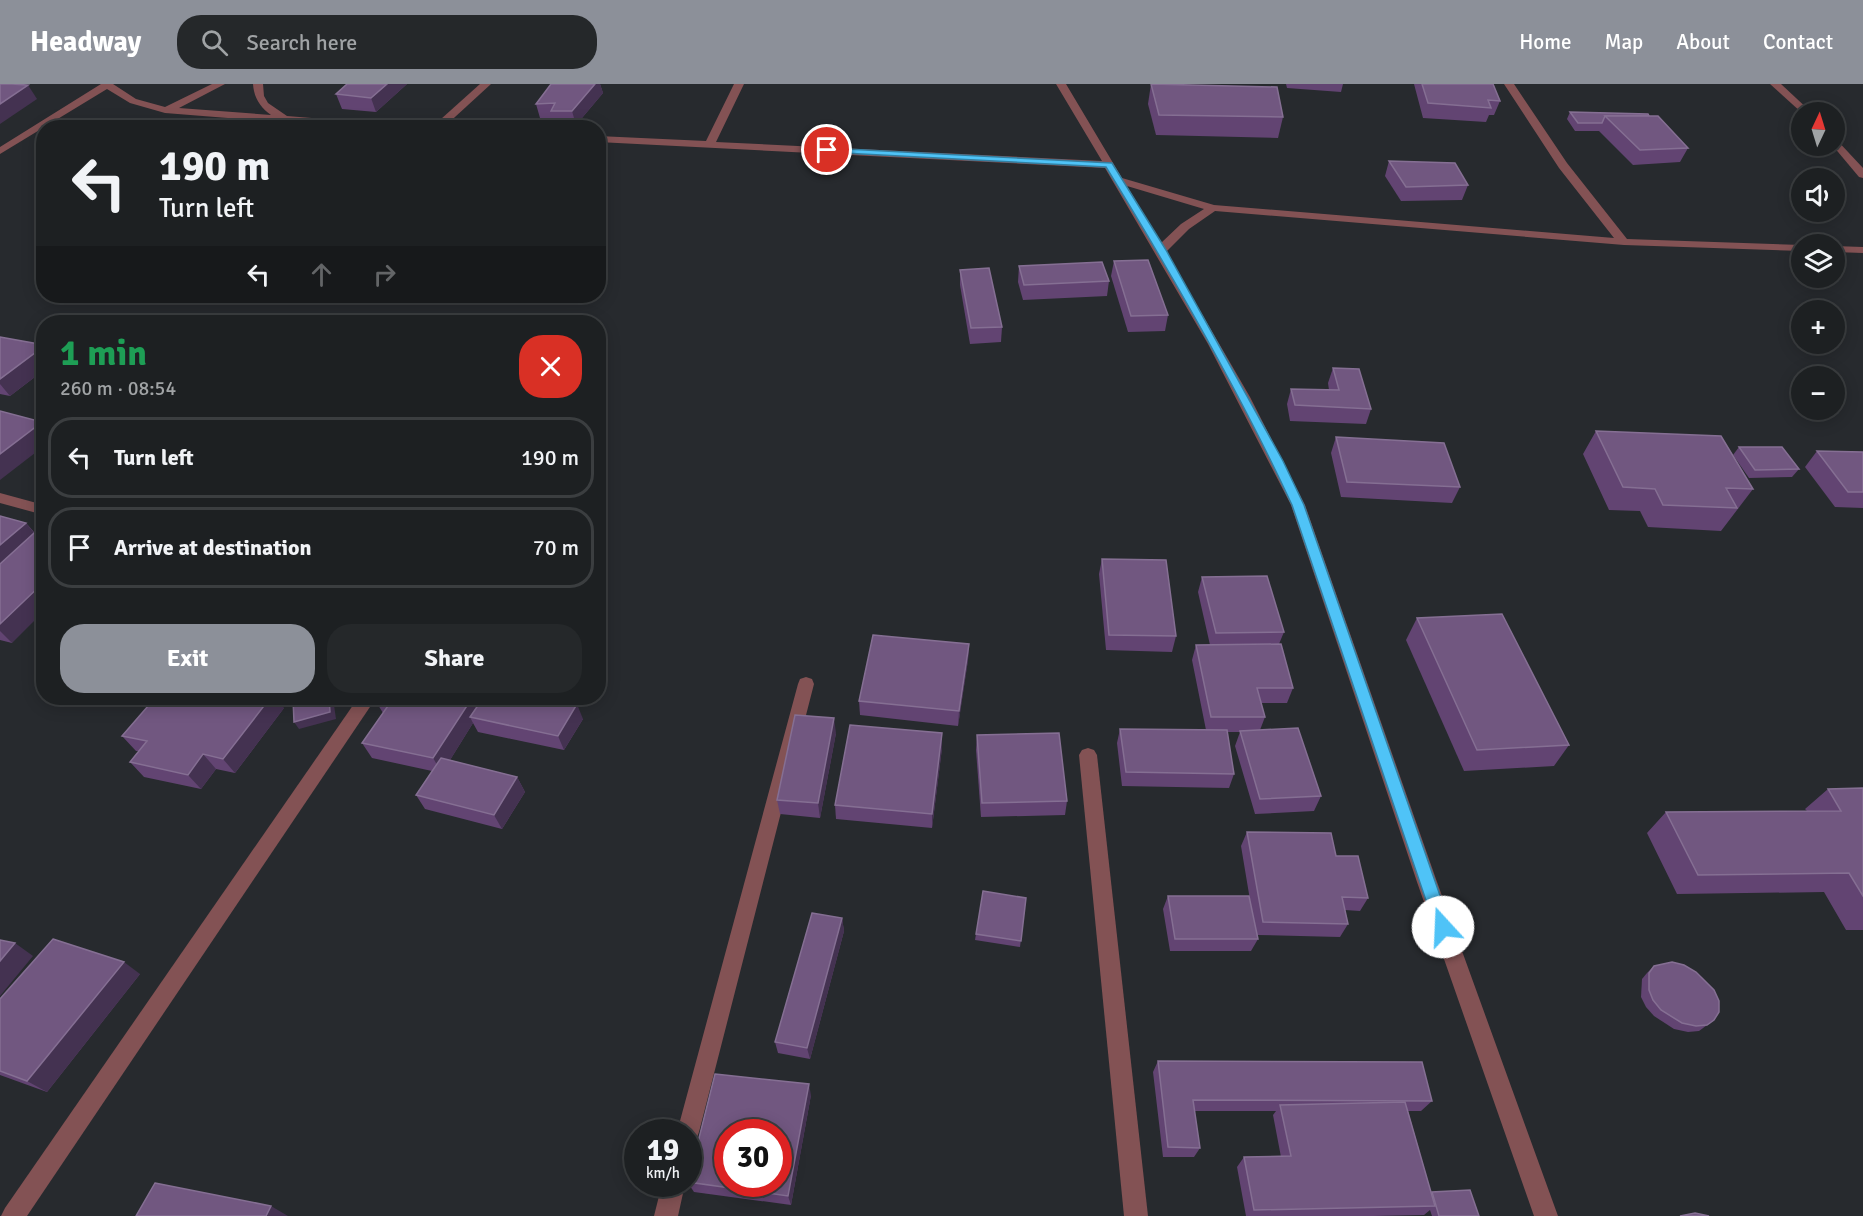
<!DOCTYPE html>
<meta charset="utf-8">
<style>
:root{--surface:#1d2022;--page:#25282a;--text:#f1f3f6;--muted:#a0a3a5;--line:#3b3e40;--accent:#8c9099}
body{margin:0;font-family:Signika,sans-serif;background:var(--page);color:var(--text);height:100vh;display:flex;flex-direction:column;font-size:22px;white-space:nowrap}
*{box-sizing:border-box;margin:0}
p{font-size:20px;color:var(--muted)}
.icon{flex:none;width:33px;height:33px;fill:none;stroke:currentColor;stroke-width:2;stroke-linecap:round;stroke-linejoin:round}
.map{position:relative;flex:1;overflow:hidden}
.details{position:absolute;left:36px;top:231px;width:570px;height:390px;display:flex;flex-direction:column;background:var(--surface);border-radius:24px;box-shadow:0 3px 15px #0003,0 0 0 2px var(--line)}
.details>*{flex:none}
.banner{position:absolute;left:36px;top:36px;width:570px;height:183px;border-radius:24px;box-shadow:0 3px 15px #0003,0 0 0 2px var(--line);background:#1d2022;color:var(--text);overflow:hidden}
.needle{width:39px;rotate:4deg}
.buttons{position:absolute;left:1791px;top:18px;display:grid;gap:12px}
.buttons a{display:grid;place-items:center;width:54px;height:54px;border-radius:50%;background:var(--surface);box-shadow:0 3px 15px #0003,0 0 0 2px var(--line);font-size:30px}
.speed{position:absolute;left:624px;top:1035px;display:flex;gap:12px;font-size:30px;font-weight:700;text-align:center}
.speed>*{display:grid;place-content:center;width:78px;height:78px;border-radius:50%;background:var(--surface);box-shadow:0 3px 15px #0003,0 0 0 2px var(--line);line-height:1}
.speed small{font-size:15px;font-weight:400}
.speed .limit{border:9px solid #d22;background:#fff;color:#111}
.pin{position:absolute;display:grid;place-items:center;width:51px;height:51px;color:#fff;margin:-26px;border:3px solid #fff;border-radius:50%;box-shadow:0 2px 6px #0007}
.me{position:absolute;width:66px;margin:-33px;rotate:340deg;stroke-linejoin:round;filter:drop-shadow(0 0 4px #0008)}
.turn{display:flex;align-items:center;gap:21px;height:126px;padding:0 24px;font-size:27px}
.turn .icon{width:78px;height:78px;stroke-width:2.5}
.turn b{display:block;font-size:42px;line-height:51px}
.lanes{display:flex;align-items:center;height:57px;padding:0 24px;background:#0003;justify-content:center;gap:30px;direction:ltr}
.lanes .off{opacity:.35}
.round{display:grid;place-items:center;flex:none;width:63px;height:63px;border-radius:24px;background:var(--page)}
.overview{display:flex;align-items:center;justify-content:space-between;height:102px;padding:0 24px}
h1{font-size:36px;font-weight:700;line-height:45px;color:#1e9e55}
.button{display:flex;gap:12px;margin-top:auto;padding:12px 24px}
.button a{flex:1;height:69px;border-radius:24px;background:var(--accent);color:#fff;font-size:24px;font-weight:700;line-height:69px;text-align:center}
.button a+a{background:var(--page);color:var(--text)}
ul{padding:0;list-style:none}
li{display:flex;align-items:center;gap:18px;height:81px;margin:0 12px 9px;padding:0 12px;border:3px solid var(--line);border-radius:24px}
li div{flex:1}
li b{display:block;font-size:22px}
li em{font-style:normal}
header{display:flex;align-items:center;gap:36px;box-sizing:border-box;height:84px;padding:0 30px;background:var(--accent);color:#fff}
header strong{font-size:28px}
nav{display:flex;gap:33px;margin-inline-start:auto;font-size:21px}
.search{width:420px;height:54px;background:var(--page);display:flex;align-items:center;gap:15px;box-sizing:border-box;padding:0 21px;border-radius:24px;color:var(--muted);font-size:22px}
.map>svg:first-child{display:block}
.lines{fill:none;stroke-linecap:round;stroke-linejoin:round}
.minor{fill:#835254;fill-rule:evenodd}
.wall{fill:#624472}
.shaded-wall{fill:#443251}
.building{fill:#715780;stroke:#856f93;stroke-width:1.5;fill-rule:evenodd}
.route{fill:#4fc3f7;stroke:#337fa1;stroke-width:1.5}
</style>
<header>
<strong>Headway</strong>
<div class="search"><svg class="icon" aria-label="search" viewBox="0 0 24 24"><circle cx="10" cy="10" r="6"/><path d="M15 15l6 6"/></svg>Search here</div>
<nav><a>Home</a><a>Map</a><a>About</a><a>Contact</a></nav>
</header>
<div class="map">
<svg width="1863" height="1132" viewBox="0 0 1863 1132">
<rect width="100%" height="100%" fill="#272a2e"/>
<g class="lines">
<g class="minor">
<path d="M101 0H113L136 15 165 23 212 0H225L179 24 271 31C260 23 254 14 253 0H263L264 12 268 19 287 32 398 41 403 44H353L165 29 130 19 107 5 0 70V63Z"/>
<path d="M480 0H491L443 44H431Z"/>
<path d="M734 0H744L716 58 1102 77 1056 0H1066L1122 94 1214 121 1614 154 1559 84 1504 0H1514L1567 79 1627 155 1802 161V167L1624 161 1215 127 1189 145 1166 168 1250 313 1305 421 1437 798 1558 1132H1534L1417 798 1291 421 1208 260 1105 84 598 58V52L706 57ZM1127 102 1204 125 1181 140 1161 159Z"/>
<path d="M1770 0H1781L1811 28 1802 29Z"/>
<path d="M1834 53 1863 84V94L1859 93 1833 62Z"/>
<path d="M1834 162 1863 163V169L1834 168Z"/>
<path d="M0 409 44 421V431L0 419Z"/>
<path d="M806 593 812 595 814 600 699 1048 696 1056 688 1059V1048H677L798 600 800 595Z"/>
<path d="M358 614H376L27 1132H1L5 1124Z"/>
<path d="M1088 664 1094 666 1097 671 1148 1132H1124L1079 671 1082 666Z"/>
<path d="M662 1100H685L678 1132H654Z"/>
</g>
</g>
<g class="wall">
<path d="M347 0H407L376 28 342 25 336 10Z"/>
<path d="M551 0H600L603 9 576 41H554L552 34H540L536 20Z"/>
<path d="M1151 0 1283 33 1278 54 1156 51 1148 20Z"/>
<path d="M1286 0H1343L1341 8 1287 4Z"/>
<path d="M1414 0H1493L1500 17 1494 31H1489L1486 38 1423 34Z"/>
<path d="M1570 28 1649 32 1688 64 1680 78 1633 81 1599 47H1575L1567 35Z"/>
<path d="M1389 77 1468 101 1462 116 1401 117 1385 92Z"/>
<path d="M1114 177 1168 231 1165 247 1128 248 1111 192Z"/>
<path d="M1019 182 1109 197 1107 212 1023 216 1018 198Z"/>
<path d="M960 186 1002 243 1001 258 970 260 960 201Z"/>
<path d="M0 253 44 261V286L10 312 0 310Z"/>
<path d="M1333 284 1371 325 1366 340 1290 337 1287 320 1291 305 1329 306 1328 299Z"/>
<path d="M1596 347 1753 405 1721 447 1648 443 1640 427 1609 426 1583 370Z"/>
<path d="M1336 353 1460 403 1452 419 1341 413 1331 369Z"/>
<path d="M1739 363 1799 385 1792 393 1749 394 1733 371Z"/>
<path d="M1817 367 1863 368V424L1835 423 1805 383Z"/>
<path d="M0 432 26 439 34 448 12 559 0 556Z"/>
<path d="M1102 475 1176 552 1172 568 1106 566 1099 490Z"/>
<path d="M1202 493 1284 548 1279 560 1293 604 1287 619H1261L1265 633 1260 646 1321 712 1314 727 1255 730 1235 662 1240 648H1227L1234 690 1229 704 1122 702 1117 659 1120 645 1206 646 1192 576 1196 561H1210L1198 508Z"/>
<path d="M1417 534 1569 661 1554 682 1464 687 1406 556Z"/>
<path d="M969 560 968 576 958 642 860 631 859 617Z"/>
<path d="M375 616 583 635 564 666 478 648 473 639 450 676 517 693 525 708 502 745 425 725 416 711 432 687 372 674 362 659 383 629Z"/>
<path d="M284 624 235 689 216 685 201 705 144 693 130 678 139 667H136L122 652Z"/>
<path d="M836 649 820 734 780 730 777 716Z"/>
<path d="M942 649V664L932 744 836 735 835 721Z"/>
<path d="M977 651 1067 717 1065 731 981 733 976 666Z"/>
<path d="M1863 704V846H1846L1824 808 1677 810 1647 749 1666 728 1807 727 1805 725 1828 705Z"/>
<path d="M1247 748 1368 814 1360 827 1345 826 1348 840 1340 853 1257 851 1258 855 1251 867H1170L1163 825 1168 812 1254 840 1241 762Z"/>
<path d="M1026 814 1020 863 975 856 976 850Z"/>
<path d="M842 834 844 847 810 975 778 969 775 958Z"/>
<path d="M1654 882 1714 936 1699 947 1688 948 1674 945 1654 932 1646 923 1641 913 1642 895 1647 889Z"/>
<path d="M140 890 47 1008 0 991V915Z"/>
<path d="M1158 977 1432 1017 1421 1027H1408L1431 1108H1432L1479 1132H1432L1430 1126 1424 1131 1374 1132H1246L1237 1083 1244 1073H1281L1273 1031 1276 1027H1194L1200 1064 1194 1073H1163L1153 988Z"/>
<path d="M811 1011 791 1121 694 1108 688 1099Z"/>
</g>
<g class="shaded-wall">
<path d="M387 0H407L376 28 371 14Z"/>
<path d="M595 0H600L603 9 576 41 572 27Z"/>
<path d="M28 1 37 15 0 40V20Z"/>
<path d="M44 262V286L10 312 0 300V295Z"/>
<path d="M42 338 44 340V362L0 396V370Z"/>
<path d="M26 439 39 455 0 488V461Z"/>
<path d="M44 498V527L12 559 0 547V540Z"/>
<path d="M969 560 968 576 958 642 959 627Z"/>
<path d="M270 614H277L284 624 235 689 223 675Z"/>
<path d="M329 614H333L336 635 299 645 294 638Z"/>
<path d="M472 614H488L470 633 473 639 442 689 433 674Z"/>
<path d="M577 620 583 635 564 666 558 652Z"/>
<path d="M834 634 836 649 820 734 818 719Z"/>
<path d="M942 649V664L932 744V730Z"/>
<path d="M203 670 216 685 201 705 188 691Z"/>
<path d="M517 693 525 708 502 745 494 731Z"/>
<path d="M842 834 844 847 810 975 807 964Z"/>
<path d="M15 859 33 872 0 912V877Z"/>
<path d="M124 878 140 890 47 1008 27 997Z"/>
<path d="M809 1000 811 1011 791 1121 788 1112Z"/>
<path d="M271 1122 288 1132H266Z"/>
</g>
<g class="building">
<path d="M0 0H11L28 1 0 20Z"/>
<path d="M347 0H387L371 14 336 10Z"/>
<path d="M551 0H595L572 27H551L555 19 536 20Z"/>
<path d="M1151 0 1277 3 1283 33 1159 31Z"/>
<path d="M1422 0H1493L1500 17 1488 16 1491 24 1428 19Z"/>
<path d="M1570 28 1648 30 1649 32H1605L1602 39H1578Z"/>
<path d="M1605 32H1658L1688 64 1640 66Z"/>
<path d="M1389 77 1455 79 1468 101 1406 103Z"/>
<path d="M1148 176 1168 231 1131 232 1114 177Z"/>
<path d="M1102 178 1109 197 1024 201 1019 182Z"/>
<path d="M989 184 1002 243 971 244 960 186Z"/>
<path d="M0 253 44 261V262L0 295Z"/>
<path d="M1333 284 1359 285 1371 325 1295 321 1291 305 1339 306Z"/>
<path d="M0 327 42 338 0 370Z"/>
<path d="M1596 347 1721 352 1753 405 1726 404 1737 424 1663 421 1655 405 1623 403Z"/>
<path d="M1336 353 1444 359 1460 403 1347 398Z"/>
<path d="M1739 363H1782L1799 385 1755 386Z"/>
<path d="M1817 367 1863 368V408H1848Z"/>
<path d="M0 432 26 439 0 461Z"/>
<path d="M44 440V498L0 540V480Z"/>
<path d="M1102 475 1166 476 1176 552 1109 551Z"/>
<path d="M1267 492 1284 548 1216 549 1202 493Z"/>
<path d="M1502 530 1569 661 1477 666 1417 534Z"/>
<path d="M873 551 969 560 959 627 859 617Z"/>
<path d="M1281 560 1293 604H1257L1265 633H1211L1196 561Z"/>
<path d="M155 614H270L223 675 203 670 188 691 130 678 147 657 122 652Z"/>
<path d="M299 614H329L330 628 294 638 293 615Z"/>
<path d="M377 614H472L433 674 362 659 390 619 375 616Z"/>
<path d="M483 614H547L577 620 558 652 470 633Z"/>
<path d="M795 631 834 634 818 719 777 716Z"/>
<path d="M850 641 942 649 932 730 835 721Z"/>
<path d="M1298 644 1321 712 1260 715 1240 647Z"/>
<path d="M1120 645 1227 646 1234 690 1126 688Z"/>
<path d="M1059 649 1067 717 982 719 977 651Z"/>
<path d="M441 674 517 693 494 731 416 711Z"/>
<path d="M1863 704V812L1849 789 1698 791 1666 728 1841 727 1828 705Z"/>
<path d="M1247 748 1331 749 1336 772H1358L1368 814 1342 813 1348 840 1263 838Z"/>
<path d="M983 807 1026 814 1021 857 976 850Z"/>
<path d="M1168 812H1249L1258 855H1175Z"/>
<path d="M812 829 842 834 807 964 775 958Z"/>
<path d="M53 855 124 878 27 997 0 987V915Z"/>
<path d="M0 856 15 859 0 877Z"/>
<path d="M1672 878 1684 881 1696 888 1714 906 1719 917V928L1714 936 1707 941 1696 942 1682 939 1661 926 1653 916 1649 906V889L1654 882Z"/>
<path d="M1158 977 1422 978 1432 1017 1193 1016 1200 1064 1168 1063Z"/>
<path d="M715 990 809 1000 788 1112 688 1098ZM728 1048H778V1100H728Z"/>
<path d="M1405 1018 1435 1122 1254 1126 1244 1073 1291 1072 1280 1021Z"/>
<path d="M155 1099 271 1122 266 1132H136Z"/>
<path d="M1470 1106 1479 1132H1439L1432 1108Z"/>
<path d="M1695 1129 1709 1132H1680Z"/>
</g>
<path class="route" d="M827 64 1112 79 1166 166 1283 377 1304 421 1451 843 1449 848 1443 850 1437 848 1435 843 1292 421C1238 305 1173 192 1106 83L824 68 823 66Z"/>
</svg>
<div class="buttons">
<a><svg class="needle" viewBox="-14 -14 28 28"><path d="M0-13l5 13h-10z" fill="#e53935"/><path d="M0 13l5-13h-10z" fill="#a0a3a5"/></svg></a>
<a><svg class="icon" aria-label="sound" viewBox="0 0 24 24"><path d="M4 9h4l5-4v14l-5-4H4zM17 9q2 3 0 6"/></svg></a>
<a><svg class="icon" aria-label="layers" viewBox="0 0 24 24"><path d="M12 4l9 5-9 5-9-5zM3 14l9 5 9-5"/></svg></a>
<a>+</a>
<a>−</a>
</div>
<div class="speed"><div>19<small>km/h</small></div><div class="limit">30</div></div>
<div class="pin" style="left:827px;top:66px;background:#d93025"><svg class="icon" aria-label="arrive" viewBox="0 0 24 24"><path d="M6 21V4h12l-3 4 3 4H6"/></svg></div>
<svg class="me" style="left:1443px;top:843px" viewBox="-20 -20 40 40"><circle r="19" fill="#fff"/><path d="M0-13L10 11 0 6-10 11z" fill="#4fc3f7"/></svg>
<div class="banner">
<div class="turn"><svg class="icon" aria-label="left" viewBox="0 0 24 24"><path d="M17 20v-9H6M10 6l-5 5 5 5"/></svg><div><b>190 m</b>Turn left</div></div>
<div class="lanes"><svg class="icon" aria-label="left" viewBox="0 0 24 24"><path d="M17 20v-9H6M10 6l-5 5 5 5"/></svg><svg class="icon off" aria-label="ahead" viewBox="0 0 24 24"><path d="M12 20V5M6 11l6-6 6 6"/></svg><svg class="icon off" aria-label="right" viewBox="0 0 24 24"><path d="M7 20v-9h11M14 6l5 5-5 5"/></svg></div>
</div>
<section class="details">
<div class="overview"><div><h1>1 min</h1><p>260 m · 08:54</p></div><a class="round" style="background:#d93025;color:#fff"><svg class="icon" aria-label="close" viewBox="0 0 24 24"><path d="M6 6l12 12M18 6L6 18"/></svg></a></div>
<ul>
<li><svg class="icon" aria-label="left" viewBox="0 0 24 24"><path d="M17 20v-9H6M10 6l-5 5 5 5"/></svg><div><b>Turn left</b></div><em>190 m</em></li>
<li><svg class="icon" aria-label="arrive" viewBox="0 0 24 24"><path d="M6 21V4h12l-3 4 3 4H6"/></svg><div><b>Arrive at destination</b></div><em>70 m</em></li>
</ul>
<div class="button"><a>Exit</a><a>Share</a></div>
</section>
</div>
